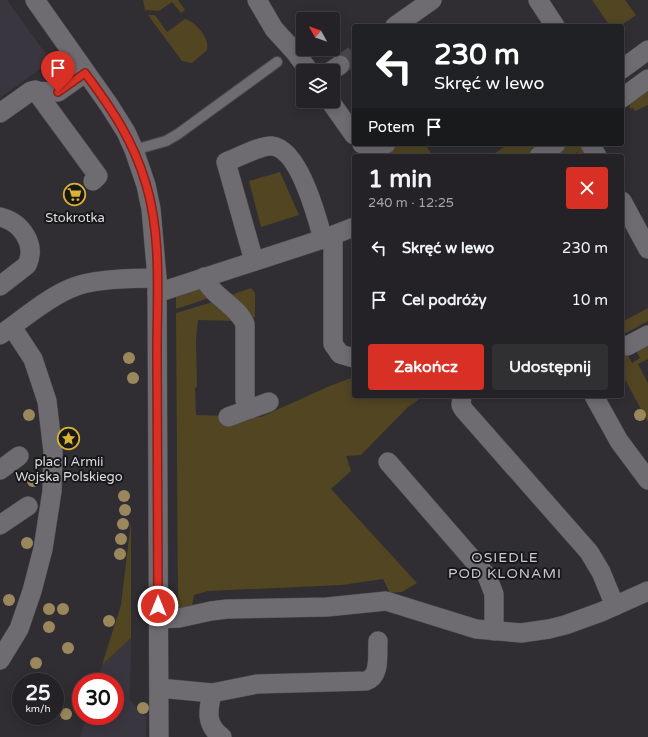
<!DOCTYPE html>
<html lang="pl">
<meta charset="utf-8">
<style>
:root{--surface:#242226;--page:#302f32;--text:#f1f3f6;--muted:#a3a4a7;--line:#413f43;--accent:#d93025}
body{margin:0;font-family:"Varela Round",sans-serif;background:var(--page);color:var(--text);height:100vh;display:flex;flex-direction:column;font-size:15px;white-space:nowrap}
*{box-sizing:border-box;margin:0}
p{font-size:13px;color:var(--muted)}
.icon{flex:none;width:22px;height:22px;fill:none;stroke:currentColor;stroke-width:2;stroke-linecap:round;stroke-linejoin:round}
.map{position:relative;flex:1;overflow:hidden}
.drawer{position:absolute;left:352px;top:154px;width:272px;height:244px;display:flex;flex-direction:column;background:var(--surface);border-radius:4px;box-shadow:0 2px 10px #0003,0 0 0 1px var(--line)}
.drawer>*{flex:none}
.top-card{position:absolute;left:352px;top:24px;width:272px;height:122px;border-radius:4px;box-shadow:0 2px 10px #0003,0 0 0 1px var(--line);background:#202124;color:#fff;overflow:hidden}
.needle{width:26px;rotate:310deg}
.buttons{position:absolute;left:296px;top:12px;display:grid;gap:8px}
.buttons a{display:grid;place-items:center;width:44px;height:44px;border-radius:4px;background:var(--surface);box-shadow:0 2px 10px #0003,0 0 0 1px var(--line);font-size:20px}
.speed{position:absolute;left:12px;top:673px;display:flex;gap:8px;font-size:20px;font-weight:700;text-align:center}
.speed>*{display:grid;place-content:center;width:52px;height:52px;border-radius:50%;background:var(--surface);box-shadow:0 2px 10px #0003,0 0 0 1px var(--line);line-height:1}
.speed small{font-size:10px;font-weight:400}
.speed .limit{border:6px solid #d22;background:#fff;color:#111}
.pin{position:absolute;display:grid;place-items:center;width:34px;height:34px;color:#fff;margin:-41px -17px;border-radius:50% 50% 50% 0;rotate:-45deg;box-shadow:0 0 4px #0007}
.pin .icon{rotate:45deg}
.me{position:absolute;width:44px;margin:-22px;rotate:0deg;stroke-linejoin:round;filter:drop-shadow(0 0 3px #0008)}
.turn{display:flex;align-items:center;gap:14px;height:84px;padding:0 16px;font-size:18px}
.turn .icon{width:52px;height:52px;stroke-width:2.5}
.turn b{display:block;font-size:28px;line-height:34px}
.then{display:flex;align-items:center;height:38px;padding:0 16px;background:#0003;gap:8px;font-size:15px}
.round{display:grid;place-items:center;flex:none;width:42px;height:42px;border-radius:4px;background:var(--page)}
.summary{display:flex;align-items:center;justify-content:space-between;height:68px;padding:0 16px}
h1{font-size:24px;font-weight:700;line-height:30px}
.cta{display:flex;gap:8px;margin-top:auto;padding:8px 16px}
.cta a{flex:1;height:46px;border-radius:4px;background:var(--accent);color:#fff;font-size:16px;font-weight:700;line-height:46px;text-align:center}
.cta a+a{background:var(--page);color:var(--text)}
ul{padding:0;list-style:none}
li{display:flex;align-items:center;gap:12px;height:52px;padding:0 16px}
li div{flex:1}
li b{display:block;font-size:15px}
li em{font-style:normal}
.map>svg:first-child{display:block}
.built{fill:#3a363f}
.green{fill:#514522}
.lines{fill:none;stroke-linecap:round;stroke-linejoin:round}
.minor-tunnel{stroke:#4a484c;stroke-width:19;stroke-dasharray:19 10;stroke-linecap:butt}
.service-casing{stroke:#4b494d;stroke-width:12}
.minor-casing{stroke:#4b494d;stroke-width:20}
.service{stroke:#6e6c70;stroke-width:10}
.minor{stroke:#6e6c70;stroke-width:19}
.tree{fill:#9a885c}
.route-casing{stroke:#8d1f18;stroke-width:10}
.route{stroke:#d93025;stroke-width:7}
.labels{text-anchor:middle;stroke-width:4;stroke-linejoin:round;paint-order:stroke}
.poi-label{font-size:13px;fill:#dddcde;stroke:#181719}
.neighbourhood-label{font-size:14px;letter-spacing:1px;fill:#cbc9ce;stroke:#181719}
</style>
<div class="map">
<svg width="648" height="737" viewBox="0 0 648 737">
<rect width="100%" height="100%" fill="#302e32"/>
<g class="built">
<path d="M0 0H7L51 61 0 98Z"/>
<path d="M131 638 130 700 146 717V737H80L87 716H115V682H97L102 665Z"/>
</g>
<g class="green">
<path d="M143 0H178L185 10 181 13 172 2 159 11 145 10Z"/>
<path d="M592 0H625L636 15 620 26H610Z"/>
<path d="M148 15H155L167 32 185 19C196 22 210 38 207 50L192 63 182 61Z"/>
<path d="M648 90V105L635 111 633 108 630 109V103Z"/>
<path d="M399 144H425L433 156H378Z"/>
<path d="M508 144H545L529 156H491Z"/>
<path d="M567 144H585L590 153 585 156H579L577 152 570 156H556Z"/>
<path d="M280 172 299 215 261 227 249 181Z"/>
<path d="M251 288 255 293V317C244 321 233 304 225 297Z"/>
<path d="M197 289H202L212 297 176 309V295Z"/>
<path d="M216 301 236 321 198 320 196 340 197 387 195 388 196 415 261 417 332 385 354 377V396H424L408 407 361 455 346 456 351 471 331 489 417 583 402 592 390 593 383 579 342 585 208 591 194 595 192 606 183 610 178 606 176 313Z"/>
<path d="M648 308V321L626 333 622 329V322Z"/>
<path d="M622 345 632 363 640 358 636 351 648 345V359L638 364 648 383V422L622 374Z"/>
<path d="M131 521V638L102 665 121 605Z"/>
</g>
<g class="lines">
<path class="minor-tunnel" d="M340 65 354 55"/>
<defs>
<path id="service" d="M134 150 166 141 178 134 277 62"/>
<g id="minor">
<path d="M35 0 109 105 126 132 134 150 146 185 151 209 157 278 159 737"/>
<path d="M257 0 274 29 295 52 309 71"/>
<path d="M538 0 555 26"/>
<path d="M395 26 432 0"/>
<path d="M622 69 648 50"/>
<path d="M331 71 340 65"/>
<path d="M35 90 98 176 93 181"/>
<path d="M622 98 648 79"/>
<path d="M330 101 354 135"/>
<path d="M0 113 31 91 58 92 85 73"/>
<path d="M362 144 376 147 386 144"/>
<path d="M590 144 597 156"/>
<path d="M539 156 556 144"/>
<path d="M622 201 648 249"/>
<path d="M0 217C21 222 37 244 27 265L0 286"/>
<path d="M333 236V344L340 354 354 358"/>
<path d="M254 261 226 162C237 158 261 145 272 146 299 149 317 217 323 239"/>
<path d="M204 277C212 297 237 305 245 324V400L250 409"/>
<path d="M157 293 323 239 354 227"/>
<path d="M0 335C22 320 44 300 69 289 93 278 130 279 157 278"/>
<path d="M627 346 648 335"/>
<path d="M462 396 461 405 464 410 589 552 601 572 615 606"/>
<path d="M594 396 619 441 648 480"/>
<path d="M228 417 269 402"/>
<path d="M388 462 487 576 494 594V631"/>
<path d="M0 470 19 456"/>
<path d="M0 525 28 506"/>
<path d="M158 619 179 618 211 611 227 609 327 607 386 601 476 629 521 633 549 629 565 625 601 612 648 591"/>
<path d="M0 660 19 629 32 591 43 549 52 491 53 452 47 401 33 359 12 327"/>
<path d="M159 688 212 693 257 684 366 681C381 676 377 655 378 641"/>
<path d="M212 693C208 710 205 725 222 737"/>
</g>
</defs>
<use href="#service" class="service-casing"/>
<use href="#minor" class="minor-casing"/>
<use href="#service" class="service"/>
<use href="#minor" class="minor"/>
</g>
<g class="tree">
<circle cx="129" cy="358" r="6"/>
<circle cx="133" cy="378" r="6"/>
<circle cx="29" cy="415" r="6"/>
<circle cx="640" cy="415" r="6"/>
<circle cx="33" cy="481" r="6"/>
<circle cx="124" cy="496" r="6"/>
<circle cx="125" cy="510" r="6"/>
<circle cx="123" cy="524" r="6"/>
<circle cx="121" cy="539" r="6"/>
<circle cx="27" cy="543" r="6"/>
<circle cx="120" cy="554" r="6"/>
<circle cx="9" cy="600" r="6"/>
<circle cx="49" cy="609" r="6"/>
<circle cx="63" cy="609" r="6"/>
<circle cx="109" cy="621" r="6"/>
<circle cx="49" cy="627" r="6"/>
<circle cx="68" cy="648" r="6"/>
<circle cx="36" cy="663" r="6"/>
<circle cx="143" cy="708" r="6"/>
<circle cx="66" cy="714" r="6"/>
</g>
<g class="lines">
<defs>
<path id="route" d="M58 92 85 73C112 109 133 140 146 184 162 237 157 297 157 352 157 437 158 521 158 606"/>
</defs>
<use href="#route" class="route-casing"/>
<use href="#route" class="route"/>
</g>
<defs>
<symbol id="supermarket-ring" viewBox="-11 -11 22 22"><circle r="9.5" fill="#181719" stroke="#dab333" stroke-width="1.5"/><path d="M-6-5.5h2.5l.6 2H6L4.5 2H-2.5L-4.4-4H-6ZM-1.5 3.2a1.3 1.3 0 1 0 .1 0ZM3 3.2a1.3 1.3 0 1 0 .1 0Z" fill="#dab333"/></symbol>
<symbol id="sight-ring" viewBox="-11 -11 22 22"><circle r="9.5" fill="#181719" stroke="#dab333" stroke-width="1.5"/><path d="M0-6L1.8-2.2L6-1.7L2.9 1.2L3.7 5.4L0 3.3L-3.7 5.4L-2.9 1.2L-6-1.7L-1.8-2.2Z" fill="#dab333"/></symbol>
</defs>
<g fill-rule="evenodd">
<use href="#supermarket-ring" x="62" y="182" width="25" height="25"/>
<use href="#sight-ring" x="56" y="426" width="25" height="25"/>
</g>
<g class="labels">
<g class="poi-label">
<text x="75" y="222">Stokrotka</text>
<text x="69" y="466">plac I Armii<tspan x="69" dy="15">Wojska Polskiego</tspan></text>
</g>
<g class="neighbourhood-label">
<text x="505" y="562">OSIEDLE<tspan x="505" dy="16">POD KLONAMI</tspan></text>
</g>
</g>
</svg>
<div class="buttons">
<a><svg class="needle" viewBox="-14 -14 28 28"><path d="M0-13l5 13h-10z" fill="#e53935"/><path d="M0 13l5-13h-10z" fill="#a3a4a7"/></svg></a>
<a><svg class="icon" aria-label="layers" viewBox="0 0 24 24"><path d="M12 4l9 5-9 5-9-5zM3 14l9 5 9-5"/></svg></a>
</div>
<div class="speed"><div>25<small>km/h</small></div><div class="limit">30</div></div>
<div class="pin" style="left:58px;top:92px;background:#d93025"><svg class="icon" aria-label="arrive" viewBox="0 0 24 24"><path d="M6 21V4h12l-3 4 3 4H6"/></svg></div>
<svg class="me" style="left:158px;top:606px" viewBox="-20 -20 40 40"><circle r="17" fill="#d93025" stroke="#fff" stroke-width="3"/><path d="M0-11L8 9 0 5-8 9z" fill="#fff"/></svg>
<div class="top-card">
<div class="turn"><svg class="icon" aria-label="left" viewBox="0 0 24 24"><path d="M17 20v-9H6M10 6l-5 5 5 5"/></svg><div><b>230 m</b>Skręć w lewo</div></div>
<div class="then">Potem<svg class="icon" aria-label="arrive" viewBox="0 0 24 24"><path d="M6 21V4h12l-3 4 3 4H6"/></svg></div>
</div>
<section class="drawer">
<div class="summary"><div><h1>1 min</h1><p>240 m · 12:25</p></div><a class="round" style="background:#d93025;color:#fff"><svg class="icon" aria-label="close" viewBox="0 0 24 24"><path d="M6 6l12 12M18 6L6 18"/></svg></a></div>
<ul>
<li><svg class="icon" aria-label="left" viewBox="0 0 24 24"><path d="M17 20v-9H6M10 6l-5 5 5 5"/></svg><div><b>Skręć w lewo</b></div><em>230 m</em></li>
<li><svg class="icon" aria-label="arrive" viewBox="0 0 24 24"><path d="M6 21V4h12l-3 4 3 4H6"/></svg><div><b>Cel podróży</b></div><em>10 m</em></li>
</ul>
<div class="cta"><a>Zakończ</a><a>Udostępnij</a></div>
</section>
</div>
